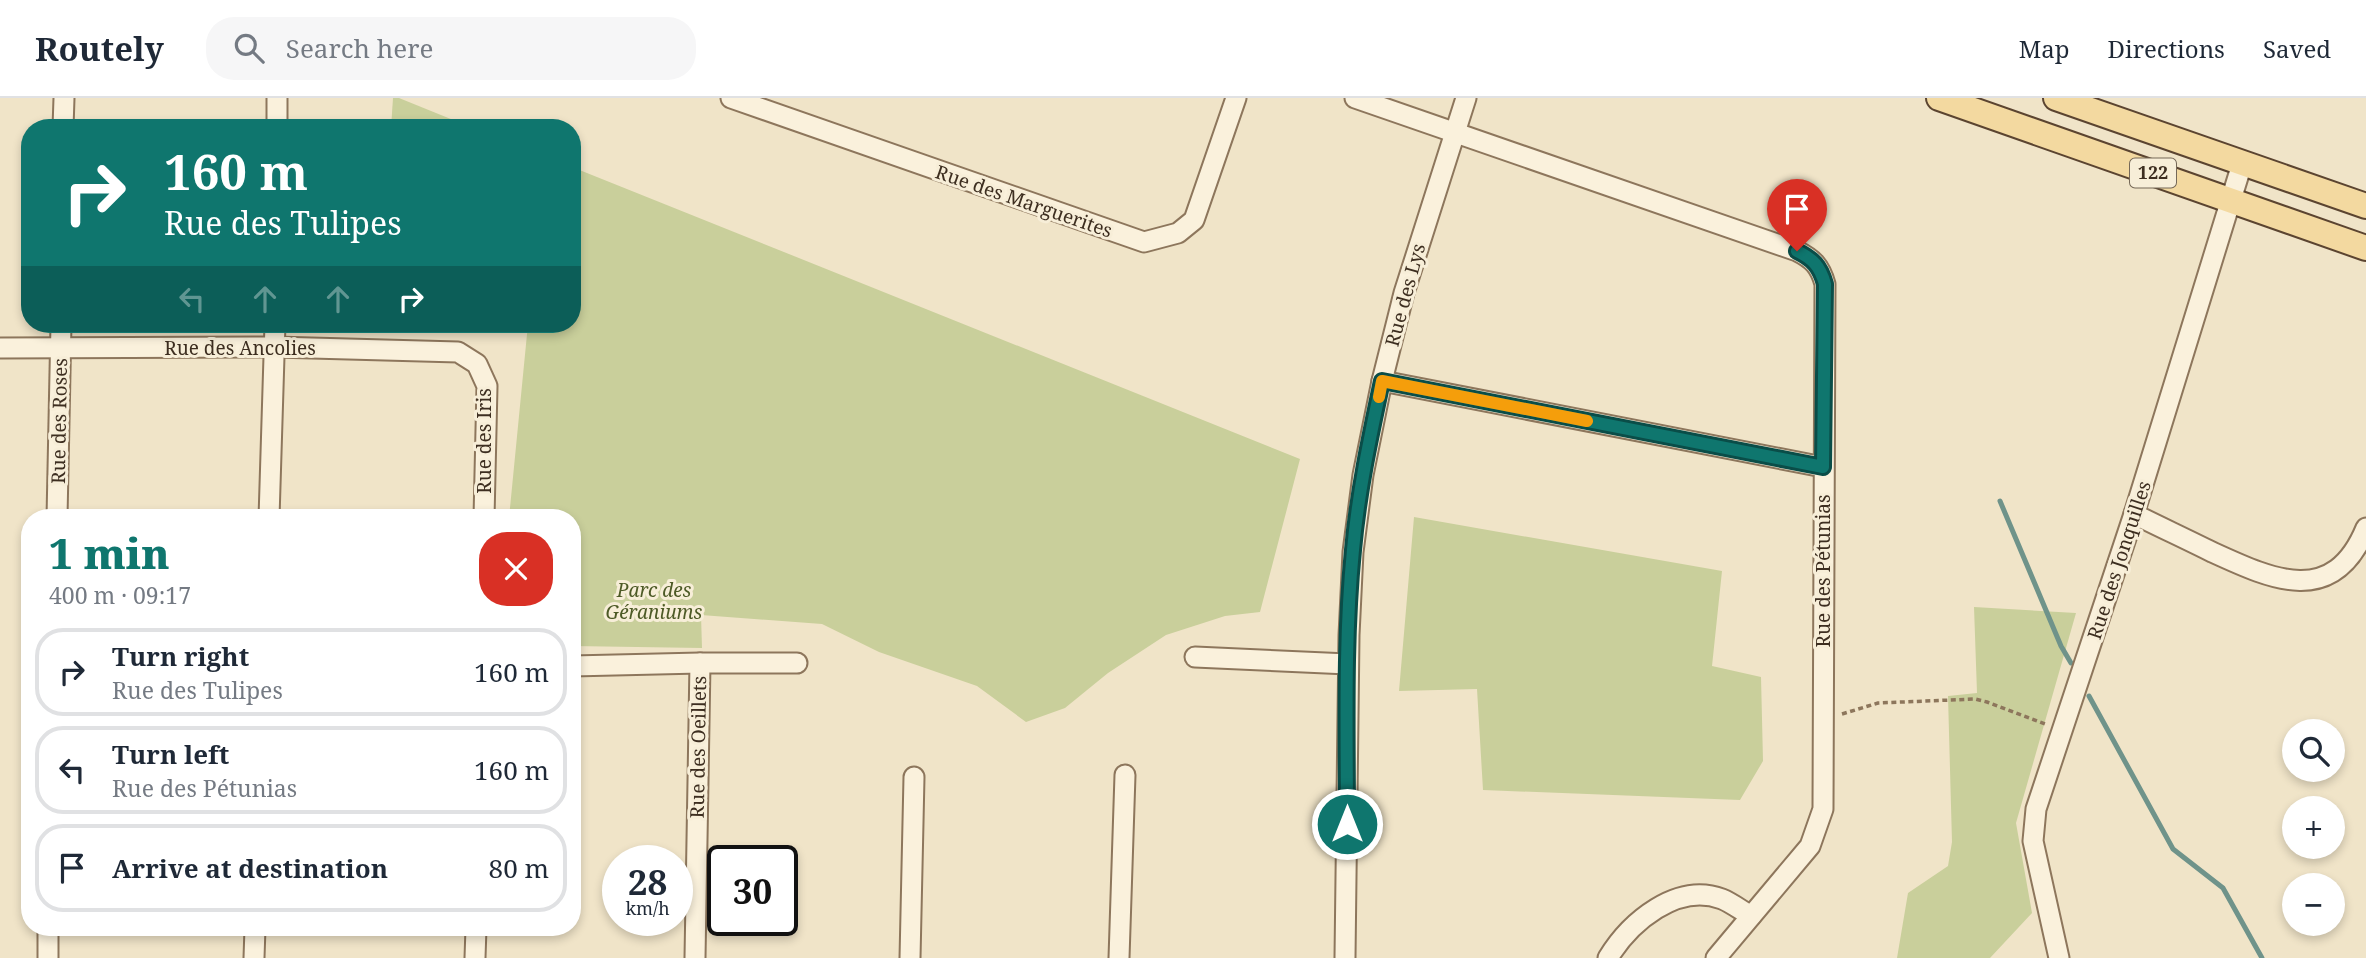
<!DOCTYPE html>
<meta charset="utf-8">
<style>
:root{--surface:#fff;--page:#f6f6f7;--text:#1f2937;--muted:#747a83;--line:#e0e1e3;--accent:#0f766e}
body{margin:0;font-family:"Noto Serif",serif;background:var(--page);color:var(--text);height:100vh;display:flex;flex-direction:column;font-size:26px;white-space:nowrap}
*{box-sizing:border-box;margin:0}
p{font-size:23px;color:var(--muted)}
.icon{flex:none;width:38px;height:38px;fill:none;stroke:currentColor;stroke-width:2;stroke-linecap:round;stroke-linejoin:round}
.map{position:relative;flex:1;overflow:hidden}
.panel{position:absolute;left:21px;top:411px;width:560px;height:427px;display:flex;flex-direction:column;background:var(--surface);border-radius:28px;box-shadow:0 4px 10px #0003}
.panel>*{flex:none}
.guide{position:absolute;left:21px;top:21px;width:560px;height:214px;border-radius:28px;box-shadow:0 4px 10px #0003;background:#0f766e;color:#fff;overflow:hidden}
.controls{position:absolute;left:2282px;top:621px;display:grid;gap:14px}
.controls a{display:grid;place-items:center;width:63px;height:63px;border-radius:50%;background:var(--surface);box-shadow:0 4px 10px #0003;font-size:35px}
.speed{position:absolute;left:602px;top:747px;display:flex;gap:14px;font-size:35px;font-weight:700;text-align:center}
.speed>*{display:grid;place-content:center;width:91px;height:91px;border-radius:50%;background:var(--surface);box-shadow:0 4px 10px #0003;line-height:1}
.speed small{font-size:18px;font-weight:400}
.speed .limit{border:4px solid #111;border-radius:10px;background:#fff;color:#111}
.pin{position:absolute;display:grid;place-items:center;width:60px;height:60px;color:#fff;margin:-72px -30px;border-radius:50% 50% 50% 0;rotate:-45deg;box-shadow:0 0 7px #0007}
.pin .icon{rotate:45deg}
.me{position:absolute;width:77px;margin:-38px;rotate:0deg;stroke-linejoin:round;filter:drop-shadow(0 0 5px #0008)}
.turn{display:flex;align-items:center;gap:24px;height:147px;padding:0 28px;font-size:32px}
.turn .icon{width:91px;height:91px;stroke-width:2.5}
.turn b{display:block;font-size:49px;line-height:60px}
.lanes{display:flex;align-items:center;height:66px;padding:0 28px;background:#0003;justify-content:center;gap:35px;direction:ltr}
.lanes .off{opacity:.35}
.round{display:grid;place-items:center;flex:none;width:74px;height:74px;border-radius:28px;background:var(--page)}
.headline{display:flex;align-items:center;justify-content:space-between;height:119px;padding:0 28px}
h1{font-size:42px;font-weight:800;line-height:52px;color:var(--accent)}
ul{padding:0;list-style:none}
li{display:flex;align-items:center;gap:21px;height:88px;margin:0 14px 10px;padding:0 14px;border:4px solid var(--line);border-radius:28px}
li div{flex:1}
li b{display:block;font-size:26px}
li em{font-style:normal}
header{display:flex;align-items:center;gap:42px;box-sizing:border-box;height:98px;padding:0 35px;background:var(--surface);border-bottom:2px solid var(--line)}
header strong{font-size:33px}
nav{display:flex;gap:38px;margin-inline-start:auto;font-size:24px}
.search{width:490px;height:63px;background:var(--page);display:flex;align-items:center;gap:18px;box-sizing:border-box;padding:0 24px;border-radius:28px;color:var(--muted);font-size:26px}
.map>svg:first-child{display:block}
.green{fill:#c9cf9b}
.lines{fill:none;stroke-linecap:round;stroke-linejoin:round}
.stream{stroke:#6f938a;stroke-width:5}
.minor-casing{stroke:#8d765c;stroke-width:23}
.major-casing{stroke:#5b4430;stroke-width:28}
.path{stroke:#8d765c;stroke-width:3.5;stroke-dasharray:5 3.5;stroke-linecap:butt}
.minor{stroke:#faf1dc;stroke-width:19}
.major{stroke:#f3d9a0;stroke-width:24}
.route-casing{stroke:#0a4d48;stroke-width:18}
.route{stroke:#0f766e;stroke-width:12}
.slow{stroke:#f59e0b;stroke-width:12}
.labels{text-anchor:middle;stroke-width:6;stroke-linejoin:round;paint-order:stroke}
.shield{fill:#f7eed8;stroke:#756857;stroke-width:2}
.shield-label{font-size:18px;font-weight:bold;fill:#3d2e20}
.street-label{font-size:19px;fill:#3d2e20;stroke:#f7eed8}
.park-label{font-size:19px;font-style:italic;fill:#4d5a26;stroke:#f7eed8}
</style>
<header>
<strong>Routely</strong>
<div class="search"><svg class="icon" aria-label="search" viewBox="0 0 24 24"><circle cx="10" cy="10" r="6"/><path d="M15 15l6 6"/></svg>Search here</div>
<nav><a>Map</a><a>Directions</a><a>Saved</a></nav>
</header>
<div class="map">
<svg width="2366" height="860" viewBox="0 0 2366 860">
<rect width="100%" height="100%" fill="#f0e4c8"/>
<g class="green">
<path d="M393 0H399L473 30H391Z"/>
<path d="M572 69 1300 361 1260 514 1225 518 1166 537 1108 575 1065 610 1026 624 977 588 879 554 822 526 701 517 702 550 572 548V420H509L528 226H572Z"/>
<path d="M1414 419 1722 473 1712 568 1761 579 1763 663 1740 702 1483 692 1477 591 1399 593Z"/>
<path d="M1974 509 2076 515 2016 725 2032 815 1990 860H1897L1908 795 1948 768 1952 744 1948 598 1977 595Z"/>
</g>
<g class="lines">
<g class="stream">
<path d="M2000 403 2061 548 2071 565"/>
<path d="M2089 598 2173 751 2223 790 2262 860"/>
</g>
<defs>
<g id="minor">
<path d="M731 0 1144 144 1178 135 1194 122 1236 0"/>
<path d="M1355 0 1797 153C1813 161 1820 168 1825 186L1823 711 1810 748 1716 860"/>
<path d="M63 30 64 0"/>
<path d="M277 30V0"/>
<path d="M0 250 275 249 458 254 477 266 487 288 484 420"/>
<path d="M1382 283 1823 369"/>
<path d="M2134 416C2160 429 2186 441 2212 454 2273 482 2333 510 2366 430"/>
<path d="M57 420 61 226"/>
<path d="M269 420 275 226"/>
<path d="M1195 559 1348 566"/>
<path d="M572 568 700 565H797"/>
<path d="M48 860V830"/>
<path d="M254 860 255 830"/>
<path d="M475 860 476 830"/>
<path d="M695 860 700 565"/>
<path d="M910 860 914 679"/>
<path d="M1119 860 1125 677"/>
<path d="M1345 860 1349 537 1353 454 1363 377 1382 283 1404 195 1466 0"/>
<path d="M1608 860C1630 824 1677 784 1722 801 1732 805 1742 813 1751 818"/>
<path d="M2059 860 2033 743 2036 711 2134 416 2242 66"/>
</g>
<g id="major">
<path d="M1939 0 2366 150"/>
<path d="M2056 0 2366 108"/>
</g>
</defs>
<use href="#minor" class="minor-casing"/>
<use href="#major" class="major-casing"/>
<path class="path" d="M1842 616 1878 605 1975 601 1987 604 2045 626"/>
<use href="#minor" class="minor"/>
<use href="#major" class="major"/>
</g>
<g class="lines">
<defs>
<path id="route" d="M1347 726C1347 636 1344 543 1353 452 1358 395 1370 339 1382 283L1823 369 1825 186C1820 168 1813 161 1797 153"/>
</defs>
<use href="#route" class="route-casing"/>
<use href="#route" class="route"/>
<path class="slow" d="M1379 299 1382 283 1587 323"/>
</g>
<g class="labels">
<rect class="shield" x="2130" y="60.5" width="46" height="29" rx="5"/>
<g class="shield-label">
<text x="2153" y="81">122</text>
</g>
<g class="street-label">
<text transform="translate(1024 103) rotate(19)" y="7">Rue des Marguerites</text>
<text transform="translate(1405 197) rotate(-75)" y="7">Rue des Lys</text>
<text x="240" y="257">Rue des Ancolies</text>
<text transform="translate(59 323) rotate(-89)" y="7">Rue des Roses</text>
<text transform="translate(484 343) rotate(-90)" y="7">Rue des Iris</text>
<text transform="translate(2119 462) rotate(-72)" y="7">Rue des Jonquilles</text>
<text transform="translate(1823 473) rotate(-90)" y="7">Rue des Pétunias</text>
<text transform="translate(698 649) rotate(-89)" y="7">Rue des Oeillets</text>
</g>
<g class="park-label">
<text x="654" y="499">Parc des<tspan x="654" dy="22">Géraniums</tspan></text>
</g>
</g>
</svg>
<div class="controls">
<a><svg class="icon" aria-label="search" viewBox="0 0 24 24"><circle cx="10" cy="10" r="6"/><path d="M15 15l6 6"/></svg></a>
<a>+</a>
<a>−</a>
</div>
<div class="speed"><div>28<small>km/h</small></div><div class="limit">30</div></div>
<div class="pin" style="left:1797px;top:153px;background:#d93025"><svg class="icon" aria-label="arrive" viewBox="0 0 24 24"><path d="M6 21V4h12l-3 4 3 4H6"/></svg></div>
<svg class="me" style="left:1347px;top:726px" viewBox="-20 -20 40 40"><circle r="17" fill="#0f766e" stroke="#fff" stroke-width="3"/><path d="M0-11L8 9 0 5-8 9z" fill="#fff"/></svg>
<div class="guide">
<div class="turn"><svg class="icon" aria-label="right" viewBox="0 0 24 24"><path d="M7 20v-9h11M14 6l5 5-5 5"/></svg><div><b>160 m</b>Rue des Tulipes</div></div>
<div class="lanes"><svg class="icon off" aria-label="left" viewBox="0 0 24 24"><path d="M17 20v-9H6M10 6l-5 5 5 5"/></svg><svg class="icon off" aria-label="ahead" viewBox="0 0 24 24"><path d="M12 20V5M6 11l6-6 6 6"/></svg><svg class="icon off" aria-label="ahead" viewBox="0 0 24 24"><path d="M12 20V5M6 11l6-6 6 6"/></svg><svg class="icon" aria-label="right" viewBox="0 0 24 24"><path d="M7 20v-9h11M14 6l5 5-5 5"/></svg></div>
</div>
<section class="panel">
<div class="headline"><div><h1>1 min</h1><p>400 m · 09:17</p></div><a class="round" style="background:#d93025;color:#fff"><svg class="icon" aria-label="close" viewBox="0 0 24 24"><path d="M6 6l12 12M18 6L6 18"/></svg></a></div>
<ul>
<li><svg class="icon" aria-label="right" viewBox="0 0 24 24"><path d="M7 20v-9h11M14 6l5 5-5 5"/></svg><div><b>Turn right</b><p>Rue des Tulipes</p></div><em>160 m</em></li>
<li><svg class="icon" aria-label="left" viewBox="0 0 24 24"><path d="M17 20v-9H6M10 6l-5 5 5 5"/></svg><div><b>Turn left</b><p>Rue des Pétunias</p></div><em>160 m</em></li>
<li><svg class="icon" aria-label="arrive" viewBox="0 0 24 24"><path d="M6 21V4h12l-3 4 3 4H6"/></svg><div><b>Arrive at destination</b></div><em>80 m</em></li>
</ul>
</section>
</div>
